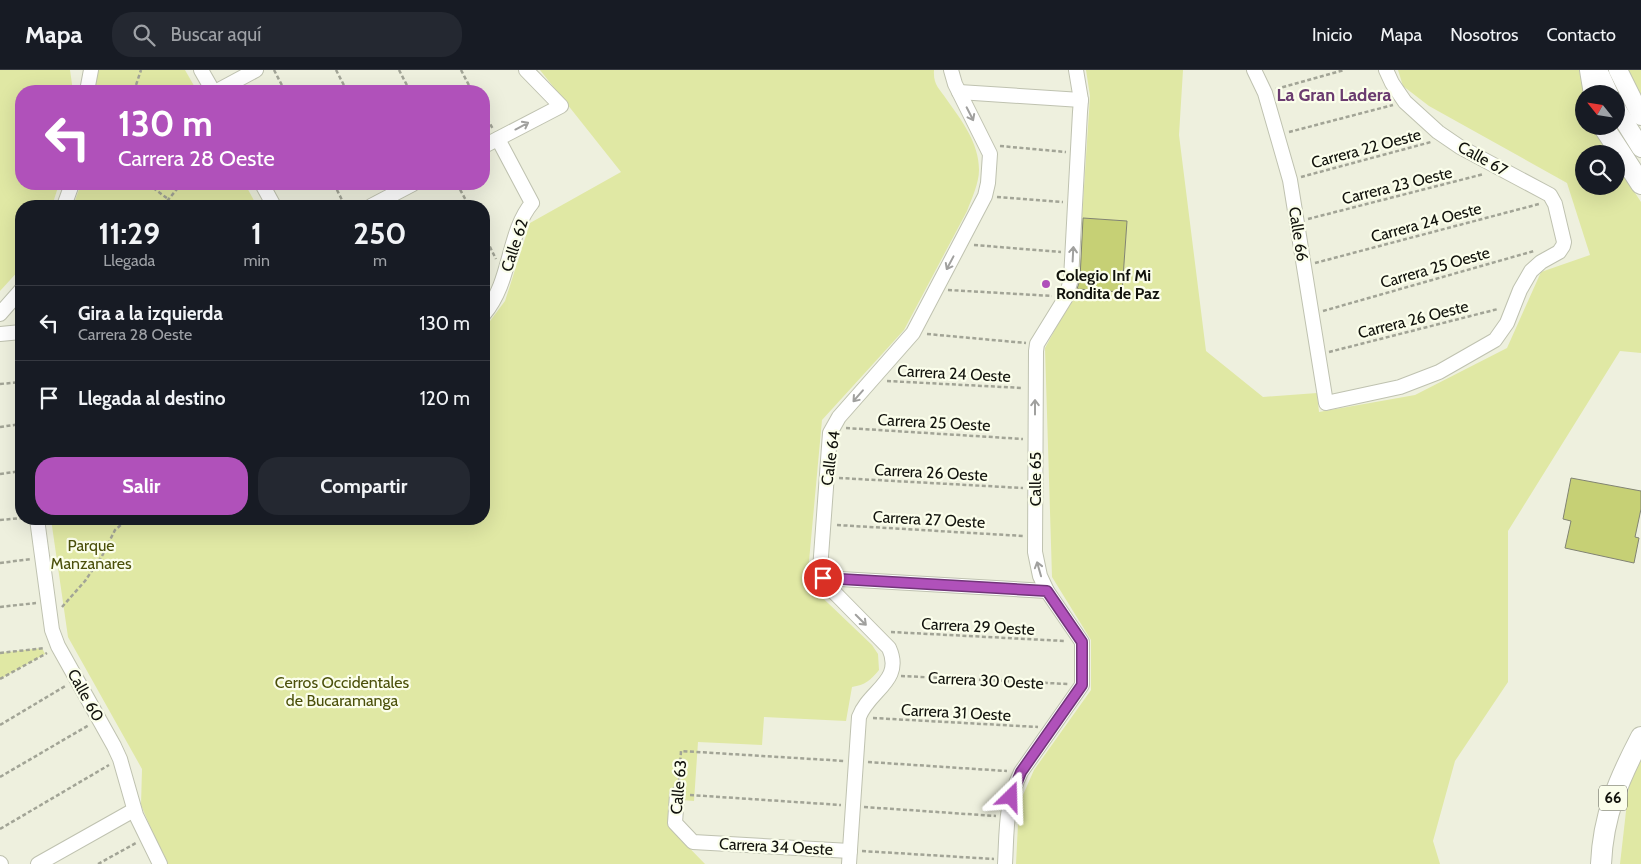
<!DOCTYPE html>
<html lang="es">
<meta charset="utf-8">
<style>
:root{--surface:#171b24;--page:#242831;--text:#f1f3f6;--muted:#9ea1a6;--line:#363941;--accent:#b051ba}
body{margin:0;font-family:Cabin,sans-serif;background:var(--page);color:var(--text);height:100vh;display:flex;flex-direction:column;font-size:19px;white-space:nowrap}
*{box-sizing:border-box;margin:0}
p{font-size:16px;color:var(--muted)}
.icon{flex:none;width:28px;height:28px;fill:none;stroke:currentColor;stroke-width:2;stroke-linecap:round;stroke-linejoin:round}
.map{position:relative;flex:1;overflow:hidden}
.side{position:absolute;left:15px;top:130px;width:475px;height:325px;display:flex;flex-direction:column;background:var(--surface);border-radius:20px;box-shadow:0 5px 20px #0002}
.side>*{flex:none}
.guide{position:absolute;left:15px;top:15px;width:475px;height:105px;border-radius:20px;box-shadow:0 5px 20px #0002;background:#b051ba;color:#fff;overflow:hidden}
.needle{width:32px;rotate:300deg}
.controls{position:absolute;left:1575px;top:15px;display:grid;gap:10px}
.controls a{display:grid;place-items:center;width:50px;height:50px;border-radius:50%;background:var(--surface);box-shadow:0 5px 20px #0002;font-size:25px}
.pin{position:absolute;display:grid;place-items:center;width:42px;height:42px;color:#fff;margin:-21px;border:2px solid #fff;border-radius:50%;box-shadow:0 1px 5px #0007}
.me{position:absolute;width:55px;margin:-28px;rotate:22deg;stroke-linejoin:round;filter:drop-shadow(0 0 4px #0008)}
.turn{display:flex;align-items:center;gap:18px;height:105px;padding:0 20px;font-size:22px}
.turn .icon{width:65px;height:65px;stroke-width:2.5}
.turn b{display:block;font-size:35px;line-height:42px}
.eta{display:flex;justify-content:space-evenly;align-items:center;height:85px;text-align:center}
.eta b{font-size:30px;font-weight:700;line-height:35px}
.primary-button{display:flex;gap:10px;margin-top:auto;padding:10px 20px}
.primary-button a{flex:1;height:58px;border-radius:20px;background:var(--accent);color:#fff;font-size:20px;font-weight:700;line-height:58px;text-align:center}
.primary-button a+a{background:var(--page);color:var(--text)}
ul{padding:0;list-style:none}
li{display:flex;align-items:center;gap:15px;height:75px;padding:0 20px;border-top:1px solid var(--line)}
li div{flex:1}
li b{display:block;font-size:19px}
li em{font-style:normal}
header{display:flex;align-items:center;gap:30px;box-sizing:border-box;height:70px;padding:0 25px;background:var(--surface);border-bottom:1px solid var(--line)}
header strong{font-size:24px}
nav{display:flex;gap:28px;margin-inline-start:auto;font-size:18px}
.search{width:350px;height:45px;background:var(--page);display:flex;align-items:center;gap:12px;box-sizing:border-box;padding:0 18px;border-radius:20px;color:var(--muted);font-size:19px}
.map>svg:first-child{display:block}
.green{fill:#e0e8a4}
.building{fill:#c6d075;stroke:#818372}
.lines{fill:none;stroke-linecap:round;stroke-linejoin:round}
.minor-casing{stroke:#bfc2b0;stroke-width:16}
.major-casing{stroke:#bfc2b0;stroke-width:20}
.highway-casing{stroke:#bfc2b0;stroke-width:22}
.path{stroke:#a2a496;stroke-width:2.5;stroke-dasharray:4 2.5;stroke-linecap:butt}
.minor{stroke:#fff;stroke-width:14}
.major{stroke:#fff;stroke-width:18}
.highway{stroke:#fff;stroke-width:20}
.oneway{stroke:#a0a09e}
.route-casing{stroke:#723579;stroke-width:12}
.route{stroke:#b051ba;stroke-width:9}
.poi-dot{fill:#b051ba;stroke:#fbfeeb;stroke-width:2}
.labels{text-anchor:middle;stroke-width:4.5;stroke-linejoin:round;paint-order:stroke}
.shield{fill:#fbfeeb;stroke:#57594f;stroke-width:1}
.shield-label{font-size:15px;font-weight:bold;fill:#11120c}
.street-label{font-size:16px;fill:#11120c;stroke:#fbfeeb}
.poi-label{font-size:16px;font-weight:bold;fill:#11120c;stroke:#fbfeeb;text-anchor:start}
.park-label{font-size:16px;fill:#4b500a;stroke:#fbfeeb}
.neighbourhood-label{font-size:18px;font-weight:bold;fill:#6b3c70;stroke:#fbfeeb}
</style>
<header>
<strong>Mapa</strong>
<div class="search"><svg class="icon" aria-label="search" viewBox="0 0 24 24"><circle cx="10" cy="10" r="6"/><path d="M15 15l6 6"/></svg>Buscar aquí</div>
<nav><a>Inicio</a><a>Mapa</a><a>Nosotros</a><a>Contacto</a></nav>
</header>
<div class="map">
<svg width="1641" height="794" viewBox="0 0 1641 794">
<rect width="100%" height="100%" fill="#eef0de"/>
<g class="green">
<path d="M0 0H70L73 21H21V114H59L52 136H21V198L0 221Z"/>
<path d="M98 0H185L197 21H94L95 9Z"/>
<path d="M540 0H934C933 15 939 18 947 30 962 51 979 73 979 100 979 113 972 128 967 141L904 260 822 350 807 513 872 575 878 584 879 600C871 610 865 615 852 617L846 651 764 647 762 675 698 672 694 731 669 729 668 756 705 794H166L141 735 142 699 68 567 51 449H484V259L505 231 530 153 621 102Z"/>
<path d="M1086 0H1183L1179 65 1206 281 1263 327 1317 323 1319 342 1415 325 1507 278 1541 202 1590 185 1567 113 1429 36 1403 16 1398 0H1579L1585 24 1584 56H1594L1610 84H1584V116H1616V94L1641 132V283L1620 281 1508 461V612L1455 691 1433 771 1440 794H1016L1018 754 1023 725 1034 700 1091 620V570L1052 507 1045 278 1077 219 1122 221 1127 151 1082 148 1090 26Z"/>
<path d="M1627 0H1641V33Z"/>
<path d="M81 114H245L257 136H73Z"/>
<path d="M42 578 45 584 0 609V583Z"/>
<path d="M1641 684V794H1620L1629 715Z"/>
</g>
<g class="building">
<path d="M1083 148 1127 151 1122 222 1077 219 1080 209Z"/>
<path d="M1571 408 1641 421V439L1635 467 1639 468 1634 493 1565 478 1571 451 1563 449Z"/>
</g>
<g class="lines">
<defs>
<g id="minor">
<path d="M201 0 213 21"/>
<path d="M1254 0 1265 23 1290 110 1326 333 1400 317 1439 302 1495 270 1507 253 1520 220 1531 201 1541 192 1559 182 1563 176 1564 172 1555 134 1550 125 1460 77 1438 62 1405 32 1392 13 1386 0"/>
<path d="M87 21 91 0"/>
<path d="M217 21 256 0"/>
<path d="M959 22 1081 30"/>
<path d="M484 76 561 36 526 0"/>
<path d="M262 114 274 136"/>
<path d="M64 136 72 114"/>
<path d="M371 136 413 114"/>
<path d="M0 244 21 220"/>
<path d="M484 244C512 211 507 163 532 133L498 69"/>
<path d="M0 264 21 262"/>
<path d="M37 449 52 560 58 576 114 676 120 689 136 745 160 794"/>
<path d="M823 508 1047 521"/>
<path d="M677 724 675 753 693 772 850 781"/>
<path d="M0 793 1 794"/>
<path d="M38 794 134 740"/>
<path d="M849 794 859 647C869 620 904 611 889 578L828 516 820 500 830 363 839 347 913 263 985 126 988 113 990 84 955 14 951 0"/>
<path d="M1005 794C1007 758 1005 735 1021 702L1082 615V572L1047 521 1040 506 1035 482 1036 281 1037 274 1066 227 1071 209 1080 42 1081 30 1076 0"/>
</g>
<g id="major">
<path d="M1598 0 1609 24"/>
<path d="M1618 0 1641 46"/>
<path d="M1616 38 1641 78"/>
</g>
<g id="highway">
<path d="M1590 0 1594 24"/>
<path d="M1603 56 1641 114"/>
<path d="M1601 794C1603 745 1619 709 1641 667"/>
</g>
</defs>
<use href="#minor" class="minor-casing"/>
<use href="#major" class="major-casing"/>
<use href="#highway" class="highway-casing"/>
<g class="path">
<path d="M274 0 285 21"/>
<path d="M336 0 347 21"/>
<path d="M399 0 410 21"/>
<path d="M461 0 472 21"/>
<path d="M1276 19 1344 0"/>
<path d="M134 21 141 0"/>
<path d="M484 43 493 59"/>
<path d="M1289 62 1393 35"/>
<path d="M1000 76 1066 82"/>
<path d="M1301 107 1431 72"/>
<path d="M148 114 168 129"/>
<path d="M334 114 345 136"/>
<path d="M457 114 469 136"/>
<path d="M997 127 1063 132"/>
<path d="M163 136 177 119 186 114"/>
<path d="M1308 149 1484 104"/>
<path d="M484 165 496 189"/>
<path d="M974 175 1061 182"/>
<path d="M1315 193 1539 134"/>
<path d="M948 220 1052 226"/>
<path d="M1323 241 1534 181"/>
<path d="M927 264 1026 273"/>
<path d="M1329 282 1498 239"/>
<path d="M887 311 1023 318"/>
<path d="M0 314 21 312"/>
<path d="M0 357 21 354"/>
<path d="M846 358 1023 369"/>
<path d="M0 404 21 401"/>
<path d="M839 408 1023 418"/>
<path d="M0 450 21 448"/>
<path d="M837 455 1023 466"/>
<path d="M0 493 31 489"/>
<path d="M0 537 36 533"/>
<path d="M62 537 85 511 102 486 115 460 128 449"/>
<path d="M891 562 1065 571"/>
<path d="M0 583 45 578"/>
<path d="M901 606 1068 614"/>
<path d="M0 609 47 583"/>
<path d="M873 648 1038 657"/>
<path d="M0 655 67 615"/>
<path d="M868 692 1007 701"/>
<path d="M0 707 89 655"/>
<path d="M679 711 681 681 845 691"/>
<path d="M690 725 841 735"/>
<path d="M864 737 996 746"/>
<path d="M0 759 109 695"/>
<path d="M862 781 994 789"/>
<path d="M98 794 136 773"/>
</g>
<use href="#minor" class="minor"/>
<use href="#major" class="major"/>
<use href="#highway" class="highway"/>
</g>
<defs><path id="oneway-shaft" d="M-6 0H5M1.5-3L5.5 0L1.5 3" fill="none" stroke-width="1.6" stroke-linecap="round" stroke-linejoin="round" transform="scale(1.25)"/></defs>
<g class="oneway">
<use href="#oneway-shaft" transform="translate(970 44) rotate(63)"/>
<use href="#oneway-shaft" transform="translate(522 56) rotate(-28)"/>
<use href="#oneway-shaft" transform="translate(1073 184) rotate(-87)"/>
<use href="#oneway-shaft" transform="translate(950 193) rotate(118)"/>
<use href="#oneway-shaft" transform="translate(858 326) rotate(131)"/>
<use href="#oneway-shaft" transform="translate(1035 337) rotate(-90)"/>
<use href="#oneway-shaft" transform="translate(1039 499) rotate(-106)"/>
<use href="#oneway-shaft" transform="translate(861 550) rotate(45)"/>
</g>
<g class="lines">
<defs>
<path id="route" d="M823 508 1047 521 1082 572V615L1021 702 1011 727"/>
</defs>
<use href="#route" class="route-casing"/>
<use href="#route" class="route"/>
</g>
<circle class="poi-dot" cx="1046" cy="214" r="5"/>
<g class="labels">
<rect class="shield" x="1599" y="715.5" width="28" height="25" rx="4"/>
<g class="shield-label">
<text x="1613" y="733">66</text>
</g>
<g class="street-label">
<text transform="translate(1366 78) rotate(-15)" y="6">Carrera 22 Oeste</text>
<text transform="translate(1483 88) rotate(29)" y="6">Calle 67</text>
<text transform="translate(1397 115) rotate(-14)" y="6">Carrera 23 Oeste</text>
<text transform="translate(1426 152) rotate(-15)" y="6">Carrera 24 Oeste</text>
<text transform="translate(1299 164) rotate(81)" y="6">Calle 66</text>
<text transform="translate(514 175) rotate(-72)" y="6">Calle 62</text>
<text transform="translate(1435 197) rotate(-16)" y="6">Carrera 25 Oeste</text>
<text transform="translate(1413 249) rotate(-14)" y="6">Carrera 26 Oeste</text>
<text transform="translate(954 303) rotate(3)" y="6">Carrera 24 Oeste</text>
<text transform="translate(934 352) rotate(3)" y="6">Carrera 25 Oeste</text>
<text transform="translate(830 388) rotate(-82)" y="6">Calle 64</text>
<text transform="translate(931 402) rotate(3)" y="6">Carrera 26 Oeste</text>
<text transform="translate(1035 409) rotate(-90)" y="6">Calle 65</text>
<text transform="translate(929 449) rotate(3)" y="6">Carrera 27 Oeste</text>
<text transform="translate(978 556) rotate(3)" y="6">Carrera 29 Oeste</text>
<text transform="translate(986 610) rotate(3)" y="6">Carrera 30 Oeste</text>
<text transform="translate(86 625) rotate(61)" y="6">Calle 60</text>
<text transform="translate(956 642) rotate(3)" y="6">Carrera 31 Oeste</text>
<text transform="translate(678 717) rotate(-85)" y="6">Calle 63</text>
<text transform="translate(776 776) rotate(3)" y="6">Carrera 34 Oeste</text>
</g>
<g class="poi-label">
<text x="1056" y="211">Colegio Inf Mi<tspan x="1056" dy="18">Rondita de Paz</tspan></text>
</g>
<g class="park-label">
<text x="91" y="481">Parque<tspan x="91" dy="18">Manzanares</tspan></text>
<text x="342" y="618">Cerros Occidentales<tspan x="342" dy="18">de Bucaramanga</tspan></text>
</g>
<g class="neighbourhood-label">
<text x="1334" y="31">La Gran Ladera</text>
</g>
</g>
</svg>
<div class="controls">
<a><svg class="needle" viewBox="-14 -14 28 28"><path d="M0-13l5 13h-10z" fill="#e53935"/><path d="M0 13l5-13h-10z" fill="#9ea1a6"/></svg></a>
<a><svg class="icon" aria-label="search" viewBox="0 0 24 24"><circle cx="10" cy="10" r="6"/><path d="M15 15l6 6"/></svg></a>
</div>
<div class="pin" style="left:823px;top:508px;background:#d93025"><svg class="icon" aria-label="arrive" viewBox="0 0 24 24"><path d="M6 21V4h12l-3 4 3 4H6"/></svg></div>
<svg class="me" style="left:1011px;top:727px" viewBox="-20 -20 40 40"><path d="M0-17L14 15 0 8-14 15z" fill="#b051ba" stroke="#fff" stroke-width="4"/></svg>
<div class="guide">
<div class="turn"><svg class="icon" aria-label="left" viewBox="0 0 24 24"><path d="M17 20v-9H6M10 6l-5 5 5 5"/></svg><div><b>130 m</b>Carrera 28 Oeste</div></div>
</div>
<section class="side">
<div class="eta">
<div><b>11:29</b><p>Llegada</p></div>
<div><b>1</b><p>min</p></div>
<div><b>250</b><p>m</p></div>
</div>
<ul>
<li><svg class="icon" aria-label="left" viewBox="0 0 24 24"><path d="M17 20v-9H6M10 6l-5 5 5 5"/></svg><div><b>Gira a la izquierda</b><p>Carrera 28 Oeste</p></div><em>130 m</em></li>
<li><svg class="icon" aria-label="arrive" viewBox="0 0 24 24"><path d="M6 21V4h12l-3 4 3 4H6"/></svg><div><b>Llegada al destino</b></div><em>120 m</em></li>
</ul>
<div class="primary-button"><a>Salir</a><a>Compartir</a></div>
</section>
</div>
